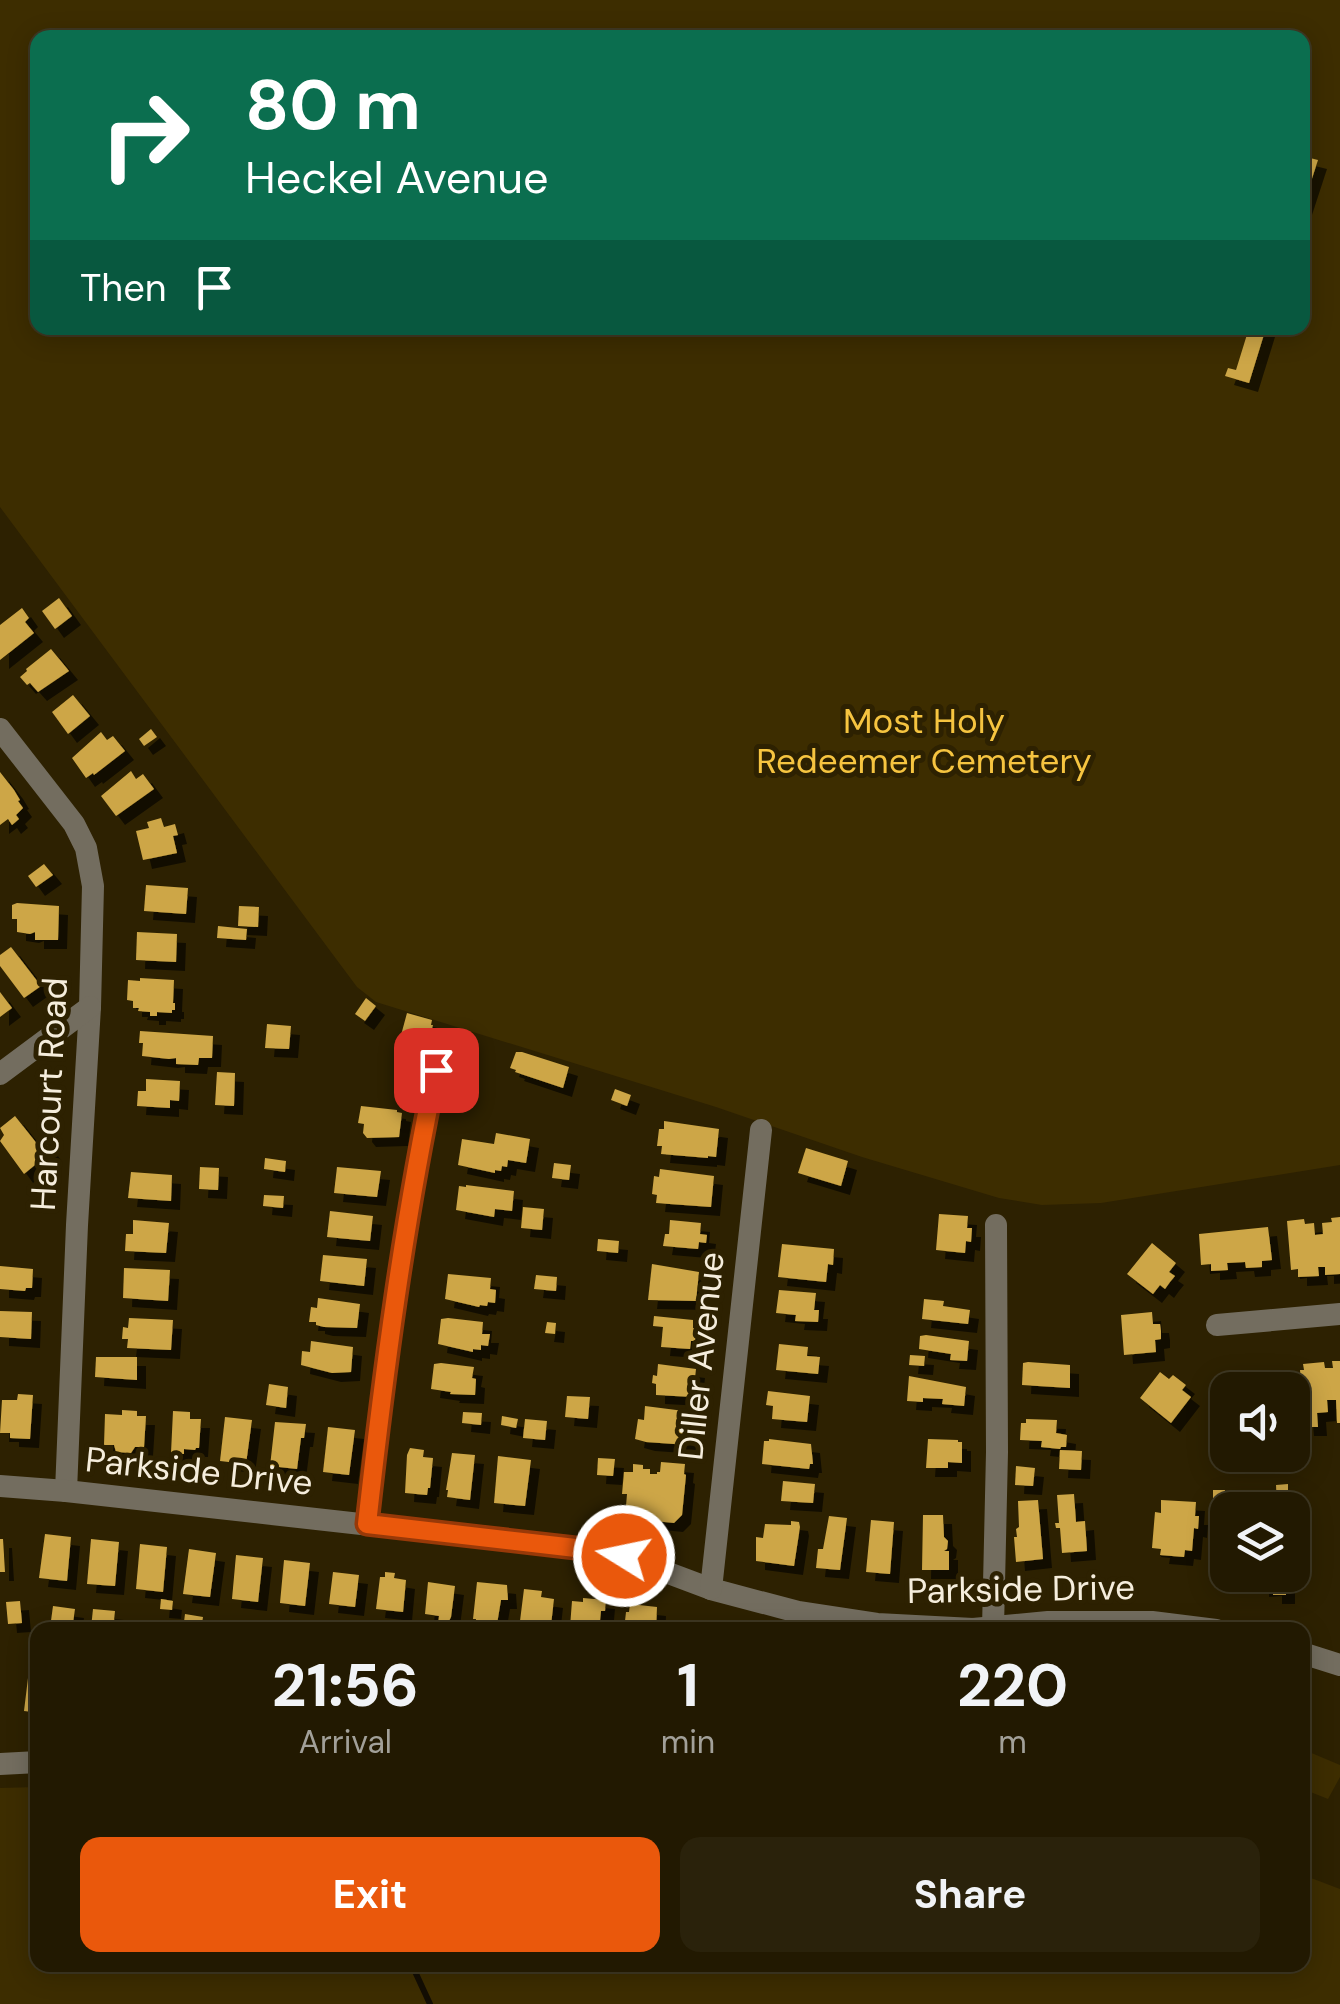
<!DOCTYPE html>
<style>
:root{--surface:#221901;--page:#2a220b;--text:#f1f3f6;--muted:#a2a099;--line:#3f3823;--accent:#ea580c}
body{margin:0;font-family:"DM Sans",sans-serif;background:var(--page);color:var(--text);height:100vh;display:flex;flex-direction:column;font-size:38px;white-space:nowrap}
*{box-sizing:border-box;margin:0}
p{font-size:32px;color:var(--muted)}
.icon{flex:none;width:55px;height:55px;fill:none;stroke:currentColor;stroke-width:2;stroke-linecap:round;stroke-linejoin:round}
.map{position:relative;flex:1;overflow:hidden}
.sheet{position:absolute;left:30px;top:1622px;width:1280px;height:350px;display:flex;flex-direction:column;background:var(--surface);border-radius:20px;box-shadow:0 5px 25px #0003,0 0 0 2px var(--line)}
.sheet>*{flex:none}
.top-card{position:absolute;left:30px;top:30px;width:1280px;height:305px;border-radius:20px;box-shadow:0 5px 25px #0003,0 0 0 2px var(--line);background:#0b6e4f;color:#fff;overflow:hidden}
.controls{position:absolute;left:1210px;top:1372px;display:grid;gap:20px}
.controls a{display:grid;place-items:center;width:100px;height:100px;border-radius:20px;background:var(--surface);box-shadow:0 5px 25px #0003,0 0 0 2px var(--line);font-size:50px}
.pin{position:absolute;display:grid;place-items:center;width:85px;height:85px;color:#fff;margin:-42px;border-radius:20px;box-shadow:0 5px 15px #0006}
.me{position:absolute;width:110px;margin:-55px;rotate:280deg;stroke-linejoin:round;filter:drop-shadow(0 0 8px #0008)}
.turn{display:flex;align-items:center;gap:35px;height:210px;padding:0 50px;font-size:45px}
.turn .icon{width:130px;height:130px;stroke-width:2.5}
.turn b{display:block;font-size:70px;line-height:85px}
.then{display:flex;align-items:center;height:95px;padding:0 50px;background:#0003;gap:20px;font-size:38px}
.eta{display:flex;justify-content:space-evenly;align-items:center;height:170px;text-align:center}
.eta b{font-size:60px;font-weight:700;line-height:70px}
.action{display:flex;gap:20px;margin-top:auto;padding:20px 50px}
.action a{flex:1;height:115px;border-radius:20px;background:var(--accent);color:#fff;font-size:40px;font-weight:700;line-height:115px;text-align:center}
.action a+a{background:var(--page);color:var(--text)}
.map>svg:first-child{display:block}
.green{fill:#3d2d00;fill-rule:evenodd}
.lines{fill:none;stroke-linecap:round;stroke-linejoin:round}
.stream{stroke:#140e04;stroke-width:6}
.building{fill:#cda646;filter:url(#shadow)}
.minor{stroke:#736d5f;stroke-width:22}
.route-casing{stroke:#983908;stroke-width:25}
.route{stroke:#ea580c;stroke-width:18}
.labels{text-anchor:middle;stroke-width:10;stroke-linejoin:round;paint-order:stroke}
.park-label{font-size:35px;fill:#f6c440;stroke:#2d2101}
.street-label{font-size:35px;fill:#f5eddc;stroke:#2d2101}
</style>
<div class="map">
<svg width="1340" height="2004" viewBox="0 0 1340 2004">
<defs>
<filter id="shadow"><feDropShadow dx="9" dy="9" stdDeviation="0" flood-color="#0009"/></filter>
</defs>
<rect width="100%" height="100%" fill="#2d2101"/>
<g class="green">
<path d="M0 0H1340V1165L1101 1203 1042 1205 999 1198 862 1157 716 1107 376 1002 357 987 0 507ZM38 38H1302V328H38Z"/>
<path d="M1302 1749 1340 1765V1777L1328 1799 1303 1789Z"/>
<path d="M37 1787 38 1965H1302L1303 1875 1340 1889V2004H0V1788Z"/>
</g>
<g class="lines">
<path class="stream" d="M412 1965 430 2004"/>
</g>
<g class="building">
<path d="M1302 156 1318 160 1303 206H1302Z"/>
<path d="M1249 328H1266L1249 383 1225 376 1228 368 1236 370Z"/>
<path d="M59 598 72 616 55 629 42 611Z"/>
<path d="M22 608 29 618 25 622 34 633 0 660V625Z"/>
<path d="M51 649 69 671 38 692 30 683 27 685 20 677 27 671 26 669Z"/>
<path d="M73 695 90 716 68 734 52 712Z"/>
<path d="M151 729 157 737 144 746 139 739Z"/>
<path d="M101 732 107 740 113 736 125 751 94 775 93 773 86 778 72 758Z"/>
<path d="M131 771 136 779 143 774 154 789 116 816 101 796Z"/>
<path d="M0 772 14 790 20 800 18 801 23 808 16 815 19 819 12 825 8 819 0 825Z"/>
<path d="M161 818 164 827 175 824 178 835 173 836 177 853 143 860 136 831 149 828 147 822Z"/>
<path d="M44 864 53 875 36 887 28 876Z"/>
<path d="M146 885 188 888 186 914 144 911Z"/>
<path d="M17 903 59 906 58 940H35V932L30 934 17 932V919H12V905Z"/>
<path d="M239 906 259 907 258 927 238 926Z"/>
<path d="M218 926 247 929 246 940 217 938Z"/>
<path d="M137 932 177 934 176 962 136 960Z"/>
<path d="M11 947 41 986 24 998 0 966V955Z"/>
<path d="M140 978 174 980 173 1003H175V1010H172V1013L157 1012V1016H150V1012L138 1011 139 1008H133V1001L127 1000 128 980 140 981Z"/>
<path d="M0 992 12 1008 0 1017Z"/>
<path d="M366 998 376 1006 365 1021 355 1014Z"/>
<path d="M407 1013 432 1020 431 1025H433L424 1057 397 1050Z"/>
<path d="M267 1024 291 1026 289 1049 265 1048Z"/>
<path d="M140 1031 213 1036 212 1058H199L198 1065 176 1064V1058L169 1059 142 1056 143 1043H139Z"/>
<path d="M516 1052H522L569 1067 563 1088 515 1072 516 1070 510 1068Z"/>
<path d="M217 1072 235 1073 234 1106 215 1105Z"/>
<path d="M146 1079 180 1081 179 1101 170 1100V1108L137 1106 138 1091H146Z"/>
<path d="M615 1089 631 1095 627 1106 611 1100Z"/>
<path d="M361 1106 397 1110V1112L402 1113 399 1137 367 1138 363 1133 364 1124 358 1123Z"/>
<path d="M15 1116 38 1145 44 1141 52 1151 24 1174 0 1141 4 1135 0 1128Z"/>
<path d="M664 1121 719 1129 716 1157 708 1156V1158L661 1154 662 1146H657L659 1129H664Z"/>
<path d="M496 1133 530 1139 526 1163 508 1160 507 1167 502 1166 501 1171 495 1170V1173L458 1165 462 1139 494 1144Z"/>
<path d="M806 1148 848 1161 841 1186 798 1173Z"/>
<path d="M265 1158 286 1161 285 1172 264 1169Z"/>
<path d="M554 1163 571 1165 569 1180 552 1178Z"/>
<path d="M200 1167 219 1168 218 1190 199 1189Z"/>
<path d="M337 1167 381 1171 377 1197 334 1193Z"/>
<path d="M660 1169 714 1176 711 1207 656 1203 657 1195 652 1194 654 1176 659 1177Z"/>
<path d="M131 1172 172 1175 171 1201 128 1198Z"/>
<path d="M466 1185 514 1191 512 1211 495 1209 494 1217 456 1210 459 1186 466 1187Z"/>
<path d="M264 1195 284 1196 283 1208 263 1206Z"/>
<path d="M523 1207 544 1209 542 1230 521 1228Z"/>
<path d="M330 1211 373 1216 370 1241 327 1237Z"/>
<path d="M939 1214 968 1216 967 1228H972L971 1242 966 1241 965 1253 936 1250Z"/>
<path d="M1340 1217V1274L1325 1275V1267H1318L1319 1276 1298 1277V1269L1291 1270 1287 1221 1304 1219 1305 1224 1314 1223 1315 1235 1323 1234 1322 1223 1332 1222 1331 1218Z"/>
<path d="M133 1220 169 1223 166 1253 125 1251 126 1234H133Z"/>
<path d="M670 1220 701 1223 700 1234 707 1235 706 1243 699 1242 698 1249 663 1246 665 1234H669Z"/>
<path d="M1268 1227 1272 1260 1262 1261V1267L1246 1268 1245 1262 1227 1263 1228 1270 1211 1271V1264L1201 1265 1199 1234Z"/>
<path d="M598 1239 619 1241 618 1253 597 1251Z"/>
<path d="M1152 1243 1176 1263 1169 1272 1175 1276 1170 1282 1165 1289 1160 1285 1153 1294 1127 1274Z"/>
<path d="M782 1244 834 1249 833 1265 828 1264 826 1282 778 1277Z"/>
<path d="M323 1255 367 1259 364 1286 320 1281Z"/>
<path d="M652 1264 699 1272 696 1301 648 1300Z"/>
<path d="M0 1266 33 1269 32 1288H26L25 1291 0 1289Z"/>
<path d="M124 1268 170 1270 168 1301 123 1298Z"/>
<path d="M448 1274 491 1278 490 1289 496 1290 495 1303 488 1302 487 1306 480 1305 479 1307 445 1299Z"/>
<path d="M536 1275 557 1277 556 1291 534 1289Z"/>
<path d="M779 1290 816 1293 814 1310H819L818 1322 795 1321 796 1315 776 1313Z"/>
<path d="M318 1298 360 1304 357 1328 324 1327 316 1325V1322H309L311 1307 317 1308Z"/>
<path d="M924 1299 944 1301 943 1306 970 1310 968 1324 922 1319Z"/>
<path d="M0 1311 32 1312 31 1339 0 1337Z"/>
<path d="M1152 1312 1153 1324H1160L1161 1331V1339L1155 1340 1156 1352 1124 1355 1121 1315Z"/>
<path d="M654 1316 693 1320V1328H696L695 1341H691L690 1349 661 1347 663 1327 653 1326Z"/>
<path d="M129 1318 173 1320 171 1350 127 1348 128 1339H122L123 1327 128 1328Z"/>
<path d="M448 1318 483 1322 482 1334H490L488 1346 481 1345V1350L473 1349V1352L438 1344 441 1319Z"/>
<path d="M547 1322 556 1323 555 1334 545 1333Z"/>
<path d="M926 1335 969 1341 967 1361 950 1360 951 1354 919 1349 920 1336Z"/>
<path d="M311 1341 353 1347 351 1372 332 1373 301 1365 302 1351 310 1352Z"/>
<path d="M779 1344 808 1347 807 1356 820 1357 818 1374 776 1370Z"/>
<path d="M910 1355 925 1356 924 1366 909 1365Z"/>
<path d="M96 1357H137V1380L95 1377Z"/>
<path d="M1332 1361H1340V1423H1337L1336 1400H1327L1328 1412 1317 1413 1318 1427H1305L1300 1370H1304L1303 1364 1324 1362 1325 1368H1333Z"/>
<path d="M1028 1362 1070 1365V1388L1022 1385 1023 1363Z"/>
<path d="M441 1363 474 1367 472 1378 476 1379 475 1395 450 1394 451 1392 431 1389 434 1364Z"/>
<path d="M658 1364 696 1369 693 1397 656 1395V1384L652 1383 653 1375 657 1376Z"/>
<path d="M1160 1372 1169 1379 1173 1375 1186 1385 1182 1390 1191 1397 1171 1423 1140 1398Z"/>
<path d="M909 1376 966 1387 964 1406 942 1404 943 1399 923 1398V1402L907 1401Z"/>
<path d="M1272 1378V1384L1282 1383 1283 1390H1228V1421L1215 1422 1212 1390 1222 1389V1382L1237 1381 1238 1387 1257 1386V1380Z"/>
<path d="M269 1384 288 1387 286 1408 266 1405Z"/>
<path d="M768 1391 810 1396 807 1422 772 1419 773 1406 766 1405Z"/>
<path d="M18 1394 33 1395 30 1439 10 1438V1433H0L2 1400H17Z"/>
<path d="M567 1396 590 1397 588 1419 565 1417Z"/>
<path d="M645 1406 692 1412 688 1445 646 1442 635 1439 638 1419 644 1420Z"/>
<path d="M122 1410 137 1411V1416H146L144 1447H135L131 1453 116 1452 114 1445H104L105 1414 122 1415Z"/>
<path d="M173 1411 190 1412V1419H201L199 1448H196L195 1450 184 1449V1454L171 1453Z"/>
<path d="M463 1412 482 1413 481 1425 462 1423Z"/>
<path d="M502 1416 518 1419 516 1428 501 1425Z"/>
<path d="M225 1417 252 1420 246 1464 220 1461Z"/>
<path d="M525 1419 547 1421 545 1440 523 1438Z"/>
<path d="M1026 1419 1057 1420 1056 1433 1067 1435 1066 1447H1061L1060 1449 1041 1447 1042 1441 1020 1440 1021 1423H1026Z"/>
<path d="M275 1422 306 1424 304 1438H301L297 1469 270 1466Z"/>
<path d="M328 1427 355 1430 349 1475 323 1472Z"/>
<path d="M769 1439 811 1444 813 1464H810L809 1469 762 1464 764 1441H769Z"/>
<path d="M928 1439 958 1440V1442H962V1463L948 1462V1468H926Z"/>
<path d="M410 1448 424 1450 423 1457 433 1458 430 1488H428L427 1495 405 1493 407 1455Z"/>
<path d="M1060 1450 1082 1451 1081 1470 1059 1469Z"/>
<path d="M452 1453 475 1455 470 1500 447 1497 448 1490H446Z"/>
<path d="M498 1456 531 1460 525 1506 494 1503Z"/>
<path d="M598 1458 615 1459 613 1476 597 1475Z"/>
<path d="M661 1462 685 1464 684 1474 686 1475 682 1515 674 1523 625 1518 627 1494H622L624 1472H633V1464L643 1465V1469H650V1474H657V1472H660Z"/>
<path d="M1016 1466 1035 1468 1033 1486 1015 1485Z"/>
<path d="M783 1481 815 1484 813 1503 781 1501Z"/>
<path d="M1288 1484V1506H1277L1276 1485Z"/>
<path d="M1213 1490H1225L1224 1504H1213Z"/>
<path d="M1074 1494 1076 1522 1085 1521 1087 1551 1062 1553 1060 1528H1056L1055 1523H1059L1057 1495Z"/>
<path d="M1038 1500 1043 1559 1016 1562 1014 1537H1017L1016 1529 1019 1527 1018 1501Z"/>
<path d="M1161 1500 1196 1502 1195 1516H1199L1198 1529 1194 1528 1192 1551 1185 1550 1184 1557 1160 1555 1161 1549 1152 1548 1155 1512 1161 1513Z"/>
<path d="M923 1515H943L944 1537 948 1541 947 1549 944 1551H949V1570H922Z"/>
<path d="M829 1516 847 1518 840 1570 816 1568 818 1549H823Z"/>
<path d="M871 1520 894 1522 890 1574 866 1572Z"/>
<path d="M791 1521 799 1522 800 1527 794 1566 756 1561V1537L763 1538 765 1524 791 1525Z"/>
<path d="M45 1534 71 1537 67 1581 39 1578Z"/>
<path d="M0 1539H3L5 1572H0Z"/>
<path d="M91 1539 119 1542 115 1586 87 1584Z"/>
<path d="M140 1544 167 1547 163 1592 136 1589Z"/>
<rect x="1215" y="1546" width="13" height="32"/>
<path d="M189 1549 216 1553 210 1597 183 1594Z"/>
<path d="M236 1555 263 1558 258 1602 232 1599Z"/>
<path d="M284 1560 310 1563 305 1606 280 1603Z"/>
<path d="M333 1572 359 1575 355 1607 329 1604Z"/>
<path d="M385 1572 395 1573 394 1578 406 1580 403 1612 376 1609 380 1577H385Z"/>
<path d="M1228 1575H1242V1584L1228 1585Z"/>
<path d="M1260 1575H1286V1595H1273V1587L1260 1588Z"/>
<path d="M428 1582 455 1586 451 1617 448 1623 444 1626 438 1625 439 1616 425 1614Z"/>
<path d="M477 1582 507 1585 508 1600H501L496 1630H475L476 1619H473Z"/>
<path d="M524 1589 542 1591 541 1597 554 1599 551 1625H549L548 1630H532L533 1623 520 1621Z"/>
<path d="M583 1598 606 1600 605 1611H601L599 1630 570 1627 572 1601 583 1602Z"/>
<path d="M161 1599 173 1601 172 1610 160 1609Z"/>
<path d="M20 1601 22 1623 8 1624 6 1602Z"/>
<path d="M630 1604 657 1607 656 1630H624L626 1612H629Z"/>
<path d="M53 1606 75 1609 72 1630 50 1628Z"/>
<path d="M93 1609 115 1611 113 1630 91 1628Z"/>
<path d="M185 1614 203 1617 201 1630H183Z"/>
<path d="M687 1623 714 1626 713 1630H686Z"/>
<path d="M28 1678 38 1679V1720L31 1719 32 1712 24 1711Z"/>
</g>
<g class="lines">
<g class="minor">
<path d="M0 729 74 824 86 848 93 886 90 1007 77 1225 66 1491"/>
<path d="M0 1074 90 1007"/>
<path d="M1217 1325 1340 1314"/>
<path d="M0 1486 66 1491 593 1550 623 1556 711 1589 798 1612 877 1624 973 1629 1048 1622H1152L1216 1630"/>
<path d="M367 1524C385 1371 404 1221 436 1070"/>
<path d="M711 1589 761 1130"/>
<path d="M993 1628 997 1452 996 1225"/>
<path d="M1302 1653 1340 1665"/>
<path d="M0 1764 38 1762"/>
</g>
</g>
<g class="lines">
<defs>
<path id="route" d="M436 1070C404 1220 384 1372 367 1524L593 1550 624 1556"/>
</defs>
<use href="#route" class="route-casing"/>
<use href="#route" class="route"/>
</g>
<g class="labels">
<g class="park-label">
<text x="924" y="733">Most Holy<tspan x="924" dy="40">Redeemer Cemetery</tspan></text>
</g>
<g class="street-label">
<text transform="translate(49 1094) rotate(-87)" y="12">Harcourt Road</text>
<text transform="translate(701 1356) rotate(-84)" y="12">Diller Avenue</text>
<text transform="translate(199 1471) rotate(6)" y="12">Parkside Drive</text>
<text transform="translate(1021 1589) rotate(-1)" y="12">Parkside Drive</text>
</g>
</g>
</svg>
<div class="controls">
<a><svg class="icon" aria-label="sound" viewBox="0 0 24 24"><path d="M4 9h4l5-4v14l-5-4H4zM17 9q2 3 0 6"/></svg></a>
<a><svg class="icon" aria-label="layers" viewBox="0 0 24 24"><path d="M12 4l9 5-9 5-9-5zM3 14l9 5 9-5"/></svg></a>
</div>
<div class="pin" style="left:436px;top:1070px;background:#d93025"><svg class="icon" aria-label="arrive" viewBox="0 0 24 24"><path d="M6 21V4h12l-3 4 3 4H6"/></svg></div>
<svg class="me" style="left:624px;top:1556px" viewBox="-20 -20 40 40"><circle r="17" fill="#ea580c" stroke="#fff" stroke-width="3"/><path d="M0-11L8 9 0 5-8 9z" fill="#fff"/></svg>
<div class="top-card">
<div class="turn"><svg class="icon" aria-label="right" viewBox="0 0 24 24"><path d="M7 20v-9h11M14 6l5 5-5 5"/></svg><div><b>80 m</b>Heckel Avenue</div></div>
<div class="then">Then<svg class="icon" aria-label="arrive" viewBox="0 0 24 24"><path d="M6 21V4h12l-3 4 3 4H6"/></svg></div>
</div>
<section class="sheet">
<div class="eta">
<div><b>21:56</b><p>Arrival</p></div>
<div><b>1</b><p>min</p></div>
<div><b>220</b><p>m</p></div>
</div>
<div class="action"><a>Exit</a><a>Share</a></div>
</section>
</div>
